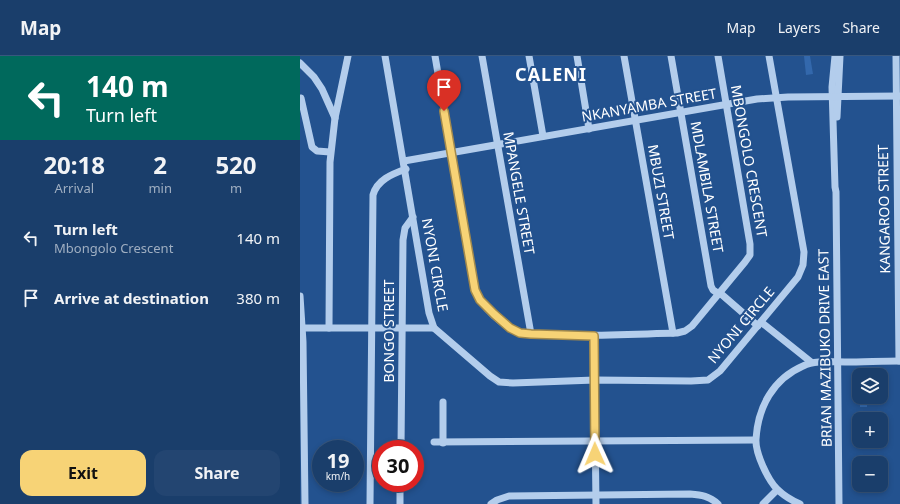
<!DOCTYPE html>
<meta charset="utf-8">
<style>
:root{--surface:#1a3e6b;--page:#234571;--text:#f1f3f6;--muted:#9faec1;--line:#38577e;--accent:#f7d376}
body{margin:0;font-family:"Noto Sans",sans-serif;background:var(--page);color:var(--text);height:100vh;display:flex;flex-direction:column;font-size:15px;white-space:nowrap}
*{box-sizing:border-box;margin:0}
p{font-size:13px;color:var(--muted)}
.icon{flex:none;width:22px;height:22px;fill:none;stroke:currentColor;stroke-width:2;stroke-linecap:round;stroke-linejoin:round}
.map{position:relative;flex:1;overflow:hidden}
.sheet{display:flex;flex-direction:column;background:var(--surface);width:300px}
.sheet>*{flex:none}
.top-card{background:#00695c;color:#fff;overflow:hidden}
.controls{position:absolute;left:552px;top:312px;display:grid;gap:8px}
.controls a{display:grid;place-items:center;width:36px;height:36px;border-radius:8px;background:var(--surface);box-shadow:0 2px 6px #0003,0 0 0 1px var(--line);font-size:20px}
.speed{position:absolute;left:12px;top:384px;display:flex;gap:8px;font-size:20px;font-weight:700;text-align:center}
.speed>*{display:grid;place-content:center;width:52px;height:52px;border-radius:50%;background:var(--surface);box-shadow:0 2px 6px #0003,0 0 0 1px var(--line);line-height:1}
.speed small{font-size:10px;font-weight:400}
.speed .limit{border:6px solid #d22;background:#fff;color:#111}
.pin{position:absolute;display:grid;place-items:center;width:34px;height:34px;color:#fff;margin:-41px -17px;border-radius:50% 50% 50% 0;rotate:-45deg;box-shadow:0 0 4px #0007}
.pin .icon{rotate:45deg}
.me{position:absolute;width:44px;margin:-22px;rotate:359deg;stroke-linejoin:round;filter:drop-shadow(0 0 3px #0008)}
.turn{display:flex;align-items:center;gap:14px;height:84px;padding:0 20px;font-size:18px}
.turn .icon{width:52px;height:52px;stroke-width:2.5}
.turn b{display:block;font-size:28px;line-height:34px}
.eta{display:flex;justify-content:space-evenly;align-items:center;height:68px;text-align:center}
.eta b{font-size:24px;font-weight:700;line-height:28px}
.button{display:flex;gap:8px;margin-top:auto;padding:8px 20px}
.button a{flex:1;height:46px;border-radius:12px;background:var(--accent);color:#111;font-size:16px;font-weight:700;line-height:46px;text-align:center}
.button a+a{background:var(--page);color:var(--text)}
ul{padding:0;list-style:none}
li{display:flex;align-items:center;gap:12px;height:60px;padding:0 20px}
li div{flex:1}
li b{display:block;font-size:15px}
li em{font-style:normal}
header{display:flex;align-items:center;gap:24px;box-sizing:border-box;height:56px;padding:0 20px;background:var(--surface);border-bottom:1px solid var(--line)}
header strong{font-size:19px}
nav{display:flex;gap:22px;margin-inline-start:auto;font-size:14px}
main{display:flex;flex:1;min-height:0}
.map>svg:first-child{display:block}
.building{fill:#3368ac}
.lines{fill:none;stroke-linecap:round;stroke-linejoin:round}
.minor{stroke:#b3cdec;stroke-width:7}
.route-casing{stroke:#a1894d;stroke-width:10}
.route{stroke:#f7d376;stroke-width:7}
.labels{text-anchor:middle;stroke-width:4;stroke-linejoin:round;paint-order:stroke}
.street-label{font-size:14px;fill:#fff;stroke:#23528f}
.district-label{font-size:18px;font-weight:bold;letter-spacing:1px;fill:#fff;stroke:#23528f}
</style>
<header>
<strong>Map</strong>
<nav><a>Map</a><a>Layers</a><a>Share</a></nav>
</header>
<main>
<section class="sheet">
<div class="top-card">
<div class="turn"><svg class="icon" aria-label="left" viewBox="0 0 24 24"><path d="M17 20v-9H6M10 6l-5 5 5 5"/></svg><div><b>140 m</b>Turn left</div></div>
</div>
<div class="eta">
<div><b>20:18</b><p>Arrival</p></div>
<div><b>2</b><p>min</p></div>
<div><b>520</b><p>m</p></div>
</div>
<ul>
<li><svg class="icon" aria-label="left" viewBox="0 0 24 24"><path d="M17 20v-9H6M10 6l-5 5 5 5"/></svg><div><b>Turn left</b><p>Mbongolo Crescent</p></div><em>140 m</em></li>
<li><svg class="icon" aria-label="arrive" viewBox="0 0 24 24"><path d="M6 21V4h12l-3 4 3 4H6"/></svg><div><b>Arrive at destination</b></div><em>380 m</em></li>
</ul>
<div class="button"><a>Exit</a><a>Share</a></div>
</section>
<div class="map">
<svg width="600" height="448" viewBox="0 0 600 448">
<rect width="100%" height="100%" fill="#23528f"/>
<g class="building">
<path d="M504 0H510L513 18 506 19Z"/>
<rect x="560" y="341" width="7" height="10"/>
</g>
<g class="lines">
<g class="minor">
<path d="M85 0 129 257 134 272 190 320 199 326 213 327 295 324 391 325 408 324 420 315 498 221 503 209 504 196 469 0"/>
<path d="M135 0 175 234C180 250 205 272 221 277 233 281 248 279 261 279 299 280 338 278 377 277L385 275 392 270 445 206 450 199V188L418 0"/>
<path d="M182 0 231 278"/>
<path d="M229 0 243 80"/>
<path d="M277 0 289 73"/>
<path d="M324 0 373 277"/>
<path d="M371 0 411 230 413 234 419 238"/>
<path d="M535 0 532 31 535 131 536 136 539 448"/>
<path d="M596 0 599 305"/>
<path d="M0 7 14 21 22 33 35 62"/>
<path d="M1 42 12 91 17 95 30 96"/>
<path d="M537 61 540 0"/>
<path d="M104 105 457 43 488 41 600 40"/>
<path d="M420 237 458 270"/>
<path d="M0 240 3 286 5 448"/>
<path d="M461 266 511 306"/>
<path d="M3 272H134"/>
<path d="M29 272 30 106 35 62 48 0"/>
<path d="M294 280 296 448"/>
<path d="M143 346V387"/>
<path d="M134 386 455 384"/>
<path d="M101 393 103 184 105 172 113 161"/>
<path d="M70 448 73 139C77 124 92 118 106 113"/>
<path d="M100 448V427"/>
<path d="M191 448 197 444 209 440 390 438C402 439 409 440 418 448"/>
<path d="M463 448 477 434"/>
<path d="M500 448C493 445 483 439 477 433 468 424 455 397 456 383 458 351 473 323 503 310 515 304 531 306 545 306 563 306 582 305 600 305"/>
</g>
</g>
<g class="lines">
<defs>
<path id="route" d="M144 55 175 234 180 244 194 258 210 272 220 277 231 278 294 280 295 398"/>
</defs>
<use href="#route" class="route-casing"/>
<use href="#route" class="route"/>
</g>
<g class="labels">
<g class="street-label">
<text transform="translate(349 49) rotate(-10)" y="5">NKANYAMBA STREET</text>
<text transform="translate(449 105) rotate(80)" y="5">MBONGOLO CRESCENT</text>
<text transform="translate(407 131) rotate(80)" y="5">MDLAMBILA STREET</text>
<text transform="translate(361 136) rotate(80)" y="5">MBUZI STREET</text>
<text transform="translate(219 137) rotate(80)" y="5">MPANGELE STREET</text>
<text transform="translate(584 153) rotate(-91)" y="5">KANGAROO STREET</text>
<text transform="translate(135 209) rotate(80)" y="5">NYONI CIRCLE</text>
<text transform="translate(441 269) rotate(-50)" y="5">NYONI CIRCLE</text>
<text transform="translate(89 275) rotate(-90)" y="5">BONGO STREET</text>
<text transform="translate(525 292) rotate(-91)" y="5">BRIAN MAZIBUKO DRIVE EAST</text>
</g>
<g class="district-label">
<text x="251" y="25">CALENI</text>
</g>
</g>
</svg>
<div class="controls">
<a><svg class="icon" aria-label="layers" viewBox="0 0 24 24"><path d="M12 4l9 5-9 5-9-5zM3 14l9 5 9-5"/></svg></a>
<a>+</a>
<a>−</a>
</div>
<div class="speed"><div>19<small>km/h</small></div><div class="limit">30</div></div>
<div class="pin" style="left:144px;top:55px;background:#d93025"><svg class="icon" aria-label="arrive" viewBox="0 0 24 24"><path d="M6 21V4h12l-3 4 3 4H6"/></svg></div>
<svg class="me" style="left:295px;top:398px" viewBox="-20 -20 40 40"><path d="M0-17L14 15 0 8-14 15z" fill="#f7d376" stroke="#fff" stroke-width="4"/></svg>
</div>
</main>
